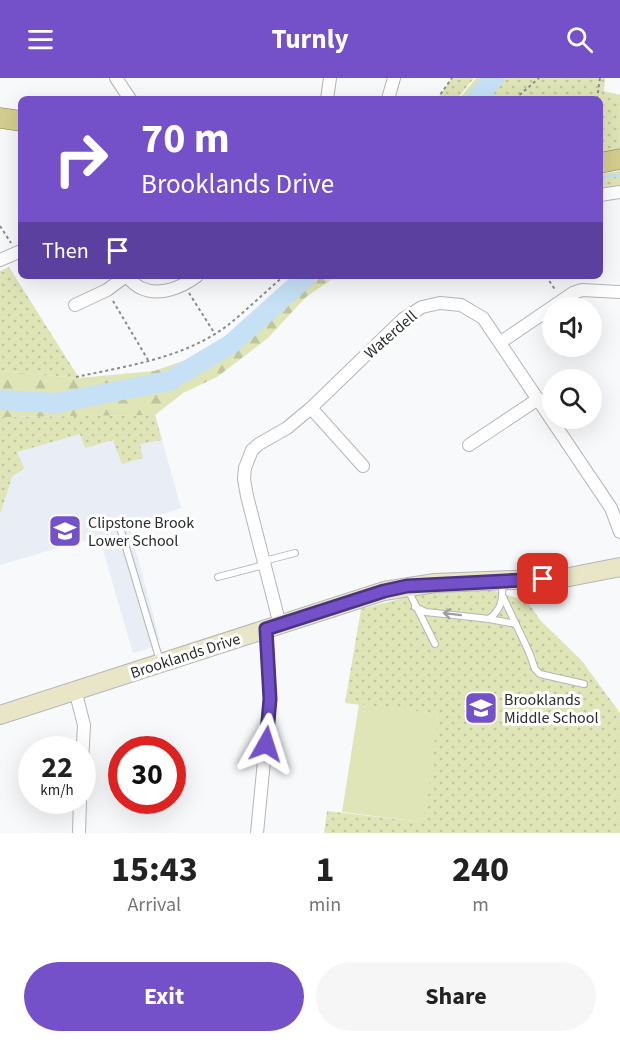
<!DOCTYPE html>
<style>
:root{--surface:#fff;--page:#f6f6f6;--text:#222;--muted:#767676;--accent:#7450c9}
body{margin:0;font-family:"Source Sans 3",sans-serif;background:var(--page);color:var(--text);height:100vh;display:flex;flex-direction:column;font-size:22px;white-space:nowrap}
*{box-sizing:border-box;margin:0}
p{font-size:20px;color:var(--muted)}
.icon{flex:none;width:33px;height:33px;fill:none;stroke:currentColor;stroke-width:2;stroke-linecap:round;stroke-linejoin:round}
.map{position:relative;height:755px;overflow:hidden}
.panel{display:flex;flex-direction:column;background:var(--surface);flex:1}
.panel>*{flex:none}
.top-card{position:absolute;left:18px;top:18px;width:585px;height:183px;border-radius:9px;box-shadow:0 6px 24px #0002;background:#7450c9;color:#fff;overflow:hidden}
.buttons{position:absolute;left:542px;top:219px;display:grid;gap:12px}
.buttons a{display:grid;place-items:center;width:60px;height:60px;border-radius:50%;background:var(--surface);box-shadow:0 6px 24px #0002;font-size:30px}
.speed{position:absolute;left:18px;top:658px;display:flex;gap:12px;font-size:30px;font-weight:700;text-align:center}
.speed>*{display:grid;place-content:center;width:78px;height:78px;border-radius:50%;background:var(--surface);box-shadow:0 6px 24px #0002;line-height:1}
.speed small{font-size:15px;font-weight:400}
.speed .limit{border:9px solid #d22;background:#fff;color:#111}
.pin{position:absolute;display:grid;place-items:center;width:51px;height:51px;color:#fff;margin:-26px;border-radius:12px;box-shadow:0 3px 9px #0006}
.me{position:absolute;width:66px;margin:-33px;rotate:6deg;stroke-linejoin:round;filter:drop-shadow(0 0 4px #0008)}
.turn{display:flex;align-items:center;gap:21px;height:126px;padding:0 24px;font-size:27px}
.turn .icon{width:78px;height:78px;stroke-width:2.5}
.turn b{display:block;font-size:42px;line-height:51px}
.then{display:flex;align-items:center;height:57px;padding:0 24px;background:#0003;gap:12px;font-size:22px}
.eta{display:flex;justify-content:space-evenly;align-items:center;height:102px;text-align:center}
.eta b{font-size:36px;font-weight:700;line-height:42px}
.action{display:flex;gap:12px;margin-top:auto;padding:12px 24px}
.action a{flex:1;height:69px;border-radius:36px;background:var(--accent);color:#fff;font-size:24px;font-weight:700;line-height:69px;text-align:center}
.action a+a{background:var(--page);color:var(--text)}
header{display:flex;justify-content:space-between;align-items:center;height:78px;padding:0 24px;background:var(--accent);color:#fff;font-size:27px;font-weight:700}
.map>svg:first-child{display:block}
.built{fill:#e8edf6}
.grass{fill:url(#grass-dots)}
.forest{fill:url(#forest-firs)}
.park{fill:#dfe5b7}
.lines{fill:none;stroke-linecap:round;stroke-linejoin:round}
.stream{stroke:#c6e1f6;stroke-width:3}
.river{stroke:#c6e1f6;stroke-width:20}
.lane-casing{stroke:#b4b6b8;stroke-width:8}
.street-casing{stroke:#b4b6b8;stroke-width:14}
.secondary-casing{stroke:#b4b6b8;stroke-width:20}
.primary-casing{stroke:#86803b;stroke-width:21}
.path{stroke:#8b8c8d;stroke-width:2;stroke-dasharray:3 3;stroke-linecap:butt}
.lane{stroke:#fff;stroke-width:6}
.street{stroke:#fff;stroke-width:12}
.secondary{stroke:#e9e6c7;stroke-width:18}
.primary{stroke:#d4ce8e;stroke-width:20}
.oneway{stroke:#a0a0a0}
.route-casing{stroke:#4b3483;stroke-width:15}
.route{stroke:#7450c9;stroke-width:10}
.labels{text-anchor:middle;stroke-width:6;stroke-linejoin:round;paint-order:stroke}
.street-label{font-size:16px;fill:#2b2c2c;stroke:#fff}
.poi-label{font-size:16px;fill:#2b2c2c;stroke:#fff;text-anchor:start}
</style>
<header><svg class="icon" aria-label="menu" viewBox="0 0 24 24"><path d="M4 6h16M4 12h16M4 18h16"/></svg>Turnly<svg class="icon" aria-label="search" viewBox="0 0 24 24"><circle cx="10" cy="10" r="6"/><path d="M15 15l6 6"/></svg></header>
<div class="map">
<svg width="620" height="755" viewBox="0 0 620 755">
<defs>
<pattern id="grass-dots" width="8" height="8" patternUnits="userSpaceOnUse" patternTransform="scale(1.5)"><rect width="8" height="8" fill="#dfe5b7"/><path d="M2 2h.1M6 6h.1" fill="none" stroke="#c0c59e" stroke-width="1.8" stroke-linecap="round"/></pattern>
<pattern id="forest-firs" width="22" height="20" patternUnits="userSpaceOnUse" patternTransform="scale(1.5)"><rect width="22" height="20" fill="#dfe5b7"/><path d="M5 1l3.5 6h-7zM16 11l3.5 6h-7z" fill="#c0c59e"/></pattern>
</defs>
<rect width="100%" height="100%" fill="#f8f9fb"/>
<path class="built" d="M155 337 181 430 129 448 160 562 150 564 151 570 133 575 99 458 0 487V339Z"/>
<g class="grass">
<path d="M452 0H474L457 21H437Z"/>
<path d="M476 0H605L604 13 620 17V73L600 77V21H459Z"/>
<path d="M620 93V107L600 110V96Z"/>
<path d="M9 189 79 300 0 293V193Z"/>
<path d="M155 337 162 362 140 366 143 380 122 386 113 362 85 370 80 356 17 374 24 390 12 399 0 436V339Z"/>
<path d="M476 507 527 523 540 542 582 583 620 635V755H324L327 733 422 744 438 636 345 625 361 531 404 520Z"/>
</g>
<path class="forest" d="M294 198H337L306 219 268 260 217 299 183 315 155 337 0 339V293L79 300 154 293 203 276 245 244Z"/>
<path class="park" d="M359 626 438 636 428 719 422 744 342 734Z"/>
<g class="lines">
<path class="stream" d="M600 99 620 97"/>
<g class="river">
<path d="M476 21 494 0"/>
<path d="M0 322 56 325 169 303 231 266 307 198"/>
</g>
<defs>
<g id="lane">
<path d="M119 446 160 583"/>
<path d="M264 483 295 475"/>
<path d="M218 499 264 487"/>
<path d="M408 512 435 566"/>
<path d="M503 519 529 574 535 591 540 596 584 606"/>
<path d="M415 529 426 534 489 541C502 531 503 521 502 505"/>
<path d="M489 541 516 546"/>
</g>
<g id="street">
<path d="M116 0 130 21"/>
<path d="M327 21 330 0"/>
<path d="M388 21 394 0"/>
<path d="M600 117 620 114"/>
<path d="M0 182 21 173"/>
<path d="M126 198C130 202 136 208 141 210 160 219 182 209 197 198"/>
<path d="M75 227 107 212 126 198"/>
<path d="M501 264 573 215 582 212 620 214"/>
<path d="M311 330 363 388"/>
<path d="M469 367 538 321"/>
<path d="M280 547 247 418 244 401 245 390 252 372 259 366 287 350 311 330 403 241 422 229 440 225 461 227 483 240 611 430 620 454"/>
<path d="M75 612 84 647 82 684"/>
<path d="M79 755 80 723"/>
<path d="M257 755 270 621 266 551"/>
</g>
<path id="secondary" d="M0 637 384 513 435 505 564 500 620 489"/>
<g id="primary">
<path d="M0 40 21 43"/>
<path d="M600 85 620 81"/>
</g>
</defs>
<use href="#lane" class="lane-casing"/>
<use href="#street" class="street-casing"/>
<use href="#secondary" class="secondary-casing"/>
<use href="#primary" class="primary-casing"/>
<g class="path">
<path d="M437 21 452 0"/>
<path d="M515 21 539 0"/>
<path d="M597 21 600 0"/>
<path d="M0 148 11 165"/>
<path d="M546 198 556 213"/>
<path d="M189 215 215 256"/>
<path d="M113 223 148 282"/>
<path d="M76 299C127 288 185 280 228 247 247 232 265 214 284 198"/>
</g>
<use href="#lane" class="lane"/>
<use href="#street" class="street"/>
<use href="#secondary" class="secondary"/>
<use href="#primary" class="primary"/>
</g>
<defs><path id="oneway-shaft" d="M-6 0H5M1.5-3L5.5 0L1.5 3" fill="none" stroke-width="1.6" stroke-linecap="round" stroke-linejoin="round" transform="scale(1.5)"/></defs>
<use class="oneway" href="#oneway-shaft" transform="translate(452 536) rotate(-173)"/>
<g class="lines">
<defs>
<path id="route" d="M266 666 270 621 266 551 384 513 407 508 543 501"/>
</defs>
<use href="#route" class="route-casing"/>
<use href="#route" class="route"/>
</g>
<defs>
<symbol id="school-square" viewBox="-11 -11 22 22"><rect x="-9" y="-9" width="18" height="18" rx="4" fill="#7450c9" stroke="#fff"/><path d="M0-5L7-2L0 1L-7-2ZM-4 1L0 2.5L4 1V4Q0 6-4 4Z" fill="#fff"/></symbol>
</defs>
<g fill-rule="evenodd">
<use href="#school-square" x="46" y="434" width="38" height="38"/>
<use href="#school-square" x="462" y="611" width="38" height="38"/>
</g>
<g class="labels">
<g class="street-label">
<text transform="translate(390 256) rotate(-41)" y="6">Waterdell</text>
<text transform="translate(185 577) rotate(-18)" y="6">Brooklands Drive</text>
</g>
<g class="poi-label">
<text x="88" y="450">Clipstone Brook<tspan x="88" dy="18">Lower School</tspan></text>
<text x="504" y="627">Brooklands<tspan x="504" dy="18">Middle School</tspan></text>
</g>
</g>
</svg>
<div class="buttons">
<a><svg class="icon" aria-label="sound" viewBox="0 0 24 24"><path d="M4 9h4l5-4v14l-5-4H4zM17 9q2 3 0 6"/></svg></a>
<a><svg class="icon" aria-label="search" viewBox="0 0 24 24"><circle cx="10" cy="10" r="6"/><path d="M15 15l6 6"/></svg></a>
</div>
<div class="speed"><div>22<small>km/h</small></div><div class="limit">30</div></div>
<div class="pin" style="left:543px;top:501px;background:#d93025"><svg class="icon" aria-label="arrive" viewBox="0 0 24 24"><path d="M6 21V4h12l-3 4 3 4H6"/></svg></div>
<svg class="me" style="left:266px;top:666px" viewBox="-20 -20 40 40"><path d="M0-17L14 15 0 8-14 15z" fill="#7450c9" stroke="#fff" stroke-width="4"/></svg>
<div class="top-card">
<div class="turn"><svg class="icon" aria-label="right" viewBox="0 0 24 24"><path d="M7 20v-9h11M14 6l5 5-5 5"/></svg><div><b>70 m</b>Brooklands Drive</div></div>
<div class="then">Then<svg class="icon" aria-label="arrive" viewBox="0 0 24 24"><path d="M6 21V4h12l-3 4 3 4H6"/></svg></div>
</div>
</div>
<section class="panel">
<div class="eta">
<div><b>15:43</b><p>Arrival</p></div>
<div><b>1</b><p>min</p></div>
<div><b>240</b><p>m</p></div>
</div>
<div class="action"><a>Exit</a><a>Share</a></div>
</section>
